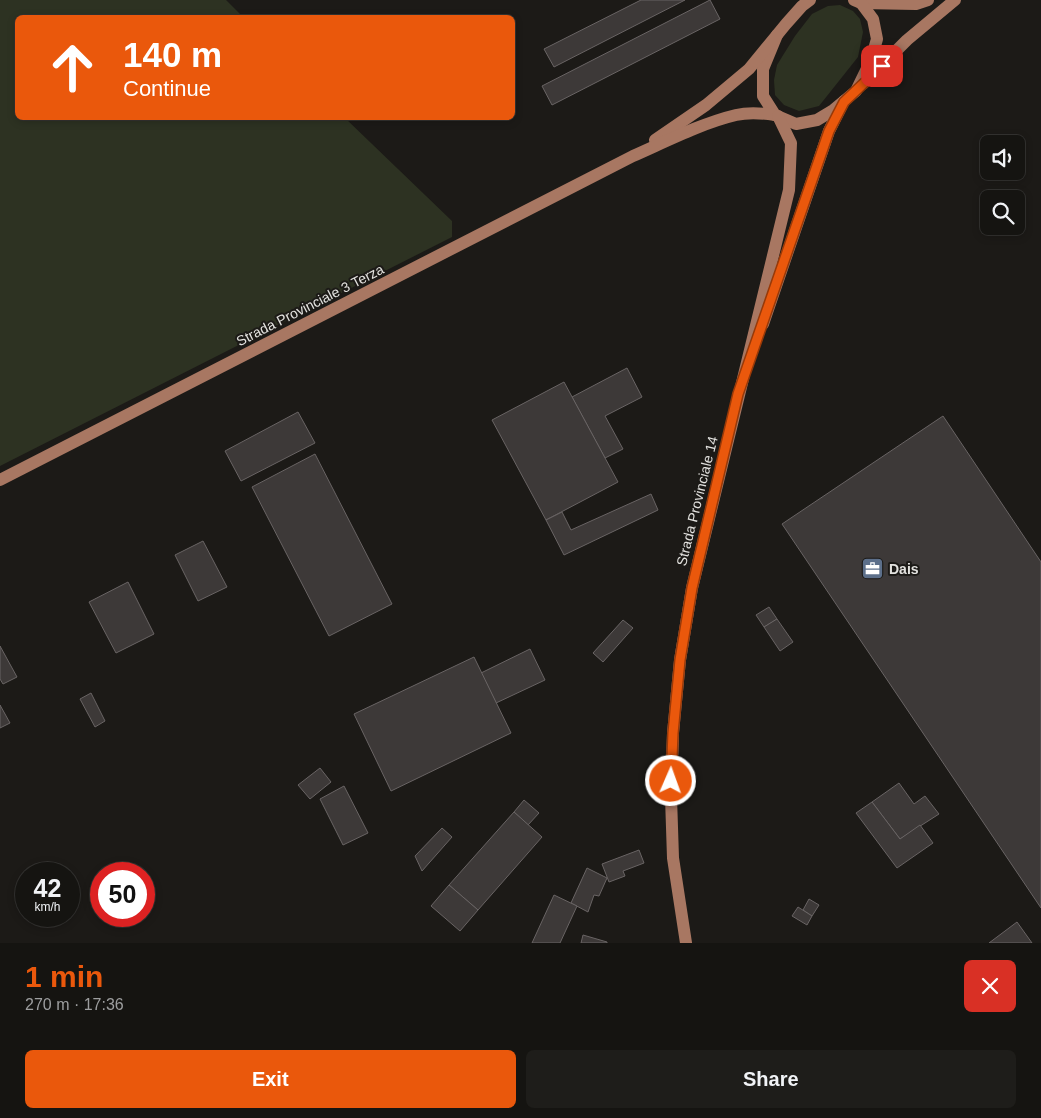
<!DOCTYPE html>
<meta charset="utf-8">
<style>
:root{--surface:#151411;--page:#1e1d1a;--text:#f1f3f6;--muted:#9d9e9f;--line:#343331;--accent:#ea580c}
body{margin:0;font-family:Arial,sans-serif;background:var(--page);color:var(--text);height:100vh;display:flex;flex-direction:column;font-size:19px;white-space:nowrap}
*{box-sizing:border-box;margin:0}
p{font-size:16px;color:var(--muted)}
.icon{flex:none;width:28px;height:28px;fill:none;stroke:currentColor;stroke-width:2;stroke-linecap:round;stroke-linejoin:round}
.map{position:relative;height:943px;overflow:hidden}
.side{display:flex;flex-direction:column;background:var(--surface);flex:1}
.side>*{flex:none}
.top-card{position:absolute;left:15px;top:15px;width:500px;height:105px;border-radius:8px;box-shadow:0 2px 8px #0003,0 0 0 1px var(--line);background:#ea580c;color:#fff;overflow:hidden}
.tools{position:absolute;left:980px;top:135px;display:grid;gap:10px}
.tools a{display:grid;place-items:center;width:45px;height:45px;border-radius:8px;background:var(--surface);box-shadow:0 2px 8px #0003,0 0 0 1px var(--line);font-size:25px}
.speed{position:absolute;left:15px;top:862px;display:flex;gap:10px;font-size:25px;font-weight:700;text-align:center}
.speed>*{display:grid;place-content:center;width:65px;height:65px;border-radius:50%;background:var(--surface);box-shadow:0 2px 8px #0003,0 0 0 1px var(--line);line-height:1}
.speed small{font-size:12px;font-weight:400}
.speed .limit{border:8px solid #d22;background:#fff;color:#111}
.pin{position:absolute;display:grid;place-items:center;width:42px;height:42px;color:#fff;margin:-21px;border-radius:10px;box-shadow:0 2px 8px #0006}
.me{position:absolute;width:55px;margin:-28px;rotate:2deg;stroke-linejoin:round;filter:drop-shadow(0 0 4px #0008)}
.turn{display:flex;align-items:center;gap:18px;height:105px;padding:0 25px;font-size:22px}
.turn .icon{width:65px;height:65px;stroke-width:2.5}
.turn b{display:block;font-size:35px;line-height:42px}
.round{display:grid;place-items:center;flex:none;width:52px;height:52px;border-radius:8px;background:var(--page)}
.summary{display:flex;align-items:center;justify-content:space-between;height:85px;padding:0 25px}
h1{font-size:30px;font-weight:700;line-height:38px;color:var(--accent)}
.action{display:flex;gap:10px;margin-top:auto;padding:10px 25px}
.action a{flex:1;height:58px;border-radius:8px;background:var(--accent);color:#fff;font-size:20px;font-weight:700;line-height:58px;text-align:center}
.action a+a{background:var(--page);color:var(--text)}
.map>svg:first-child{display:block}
.green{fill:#2d3222}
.building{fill:#3d3938;stroke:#696464}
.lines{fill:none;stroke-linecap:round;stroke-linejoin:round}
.secondary{stroke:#a87762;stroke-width:12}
.route-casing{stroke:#983908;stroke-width:12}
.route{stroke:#ea580c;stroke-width:9}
.labels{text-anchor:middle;stroke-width:4;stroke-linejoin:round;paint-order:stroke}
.street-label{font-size:14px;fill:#e3e2df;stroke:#1c1a17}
.poi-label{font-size:14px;font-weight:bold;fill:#e3e2df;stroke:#1c1a17;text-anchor:start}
</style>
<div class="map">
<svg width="1041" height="943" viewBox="0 0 1041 943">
<rect width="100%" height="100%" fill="#1c1a17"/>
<g class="green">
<path d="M0 0H226L243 17 18 18V118H345L452 221V237L0 466Z"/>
<path d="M840 5 853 11 860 19 863 32 858 57 819 106 799 111 784 105 775 95 774 80 777 65 795 36 812 14 828 6Z"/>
</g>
<g class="building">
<path d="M641 0H685L554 67 544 49Z"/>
<path d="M710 0 720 19 552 105 542 86Z"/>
<path d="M627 368 642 397 605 416 623 449 605 458 572 397Z"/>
<path d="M564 382 618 482 546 520 492 420Z"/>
<path d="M298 412 315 443 241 481 225 451Z"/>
<path d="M943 416 1041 562V908L782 524Z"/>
<path d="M315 454 392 604 329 636 252 487Z"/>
<path d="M651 494 658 510 564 555 546 520 562 512 571 530Z"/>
<path d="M203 541 227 587 198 601 175 555Z"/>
<path d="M128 582 154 634 116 653 89 602Z"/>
<path d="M769 607 777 619 764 627 756 615Z"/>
<path d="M777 619 793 642 780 651 764 627Z"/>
<path d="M623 620 633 628 603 662 593 653Z"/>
<path d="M0 646 17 677 3 684 0 679Z"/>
<path d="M530 649 545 680 496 703 481 673Z"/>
<path d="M474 657 511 733 391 791 354 714Z"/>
<path d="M91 693 105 721 95 727 80 699Z"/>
<path d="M0 705 10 723 0 728Z"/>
<path d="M320 768 331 782 310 799 298 785Z"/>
<path d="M899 783 914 804 925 796 939 814 900 839 872 802Z"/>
<path d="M344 786 368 833 343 845 320 799Z"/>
<path d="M524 800 539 813 528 825 514 812Z"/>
<path d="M872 802 900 839 920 825 933 843 897 868 856 813Z"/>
<path d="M514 812 542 837 478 910 449 885Z"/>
<path d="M442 828 452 837 422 871 415 856Z"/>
<path d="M639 850 644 863 623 871 625 876 609 882 602 864Z"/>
<path d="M587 868 607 878 599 896 594 895 588 912 571 903Z"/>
<path d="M449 885 478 910 460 931 431 906Z"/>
<path d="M554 895 577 906 560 943H532Z"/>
<path d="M809 899 819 905 812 916 803 910Z"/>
<path d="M798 907 812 916 807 925 792 916Z"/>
<path d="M1017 922 1032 943H989Z"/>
<path d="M583 935 607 942V943H581Z"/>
</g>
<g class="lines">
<g class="secondary">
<path d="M861 3 916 4 928 0"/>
<path d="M777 35 763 69V96L775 115 796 124 817 120 832 111 856 91 871 60 877 39 873 19 861 3 854 0"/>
<path d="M863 84 907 40 955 0"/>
<path d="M655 140 706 105 749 69 786 24 802 6 810 0"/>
<path d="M763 324 829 131 844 101"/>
<path d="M0 480 633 156C665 142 702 123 736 115 749 112 761 113 775 115"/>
<path d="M686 943 673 858 671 797 673 733 680 660 692 588 789 190 791 143 778 116"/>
</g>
</g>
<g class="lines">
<defs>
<path id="route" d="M671 781 673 733 680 660 692 588 738 394 829 131 844 102 882 66"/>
</defs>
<use href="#route" class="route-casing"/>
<use href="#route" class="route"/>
</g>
<defs>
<symbol id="office-square" viewBox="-11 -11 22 22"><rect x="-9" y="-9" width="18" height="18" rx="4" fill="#5c6f8a" stroke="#1c1a17"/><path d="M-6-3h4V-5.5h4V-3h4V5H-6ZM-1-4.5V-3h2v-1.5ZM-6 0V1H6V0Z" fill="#fff"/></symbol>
</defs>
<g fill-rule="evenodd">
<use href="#office-square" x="860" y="556" width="25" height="25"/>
</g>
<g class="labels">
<g class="street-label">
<text transform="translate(310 305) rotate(-27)" y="5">Strada Provinciale 3 Terza</text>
<text transform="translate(697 501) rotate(-76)" y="5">Strada Provinciale 14</text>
</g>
<g class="poi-label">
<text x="889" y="574">Dais</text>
</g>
</g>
</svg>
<div class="tools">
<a><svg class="icon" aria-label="sound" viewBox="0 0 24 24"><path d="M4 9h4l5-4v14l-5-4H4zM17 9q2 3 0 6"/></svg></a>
<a><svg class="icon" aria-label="search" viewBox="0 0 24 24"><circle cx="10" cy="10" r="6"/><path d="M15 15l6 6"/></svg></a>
</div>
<div class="speed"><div>42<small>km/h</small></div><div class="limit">50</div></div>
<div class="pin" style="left:882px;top:66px;background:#d93025"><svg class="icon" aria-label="arrive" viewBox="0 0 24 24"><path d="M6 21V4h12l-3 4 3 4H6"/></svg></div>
<svg class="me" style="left:671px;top:781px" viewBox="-20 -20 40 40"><circle r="17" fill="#ea580c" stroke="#fff" stroke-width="3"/><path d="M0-11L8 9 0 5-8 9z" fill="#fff"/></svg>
<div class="top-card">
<div class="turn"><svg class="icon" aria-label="ahead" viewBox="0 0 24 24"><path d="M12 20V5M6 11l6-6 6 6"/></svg><div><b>140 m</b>Continue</div></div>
</div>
</div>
<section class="side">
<div class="summary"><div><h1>1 min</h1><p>270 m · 17:36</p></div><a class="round" style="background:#d93025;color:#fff"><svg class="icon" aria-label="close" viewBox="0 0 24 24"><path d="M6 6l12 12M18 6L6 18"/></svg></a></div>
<div class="action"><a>Exit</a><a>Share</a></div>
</section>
